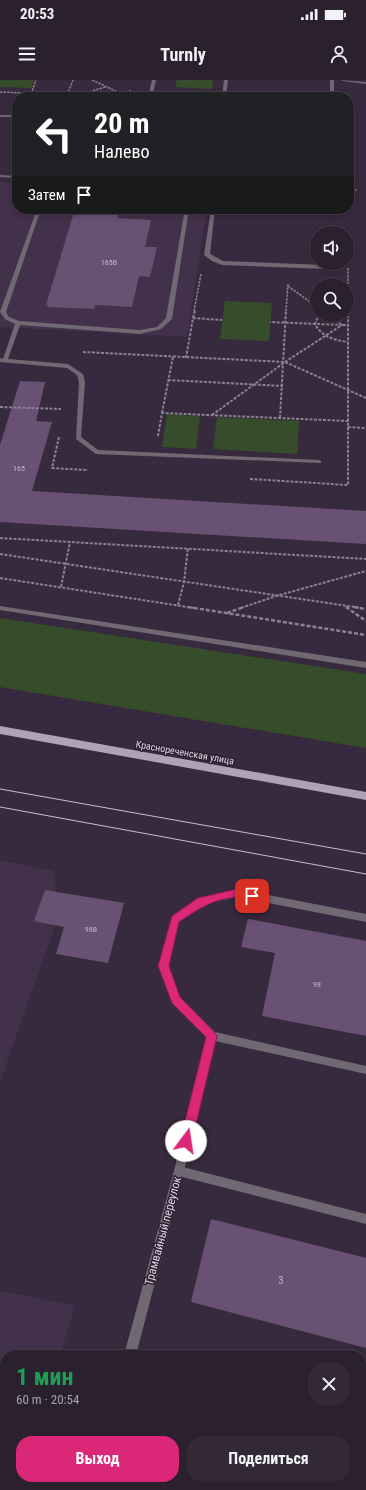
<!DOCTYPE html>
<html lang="ru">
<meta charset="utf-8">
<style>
:root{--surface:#2a202e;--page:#322836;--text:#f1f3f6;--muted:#a5a3aa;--line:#463e4a;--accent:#db2777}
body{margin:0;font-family:"Roboto Condensed",sans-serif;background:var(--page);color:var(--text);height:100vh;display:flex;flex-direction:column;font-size:15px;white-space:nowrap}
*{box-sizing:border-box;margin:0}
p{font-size:13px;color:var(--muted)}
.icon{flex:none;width:22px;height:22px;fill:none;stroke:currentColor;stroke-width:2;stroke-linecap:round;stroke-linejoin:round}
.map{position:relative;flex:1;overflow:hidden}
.details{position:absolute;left:0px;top:1270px;width:366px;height:140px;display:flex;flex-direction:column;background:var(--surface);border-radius:16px 16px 0 0;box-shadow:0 2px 6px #0003,0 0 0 1px var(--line)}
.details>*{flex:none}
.banner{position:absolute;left:12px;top:12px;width:342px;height:122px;border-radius:16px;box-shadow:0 2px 6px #0003,0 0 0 1px var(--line);background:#202124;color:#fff;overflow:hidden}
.buttons{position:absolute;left:310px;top:146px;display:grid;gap:8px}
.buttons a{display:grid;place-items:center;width:44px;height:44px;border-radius:50%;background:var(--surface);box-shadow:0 2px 6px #0003,0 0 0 1px var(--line);font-size:20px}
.pin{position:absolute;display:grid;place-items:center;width:34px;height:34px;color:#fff;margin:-17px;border-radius:8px;box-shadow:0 2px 6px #0006}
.me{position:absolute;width:44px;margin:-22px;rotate:14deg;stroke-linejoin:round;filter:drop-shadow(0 0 3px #0008)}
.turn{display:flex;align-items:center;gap:14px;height:84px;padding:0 16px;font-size:18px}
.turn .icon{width:52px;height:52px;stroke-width:2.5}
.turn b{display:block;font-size:28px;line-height:34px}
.then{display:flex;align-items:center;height:38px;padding:0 16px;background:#0003;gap:8px;font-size:15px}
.round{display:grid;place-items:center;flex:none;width:42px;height:42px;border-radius:16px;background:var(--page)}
.summary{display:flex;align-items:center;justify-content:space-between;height:68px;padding:0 16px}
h1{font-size:24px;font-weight:700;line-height:30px;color:#1e9e55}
.primary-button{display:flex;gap:8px;margin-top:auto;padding:8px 16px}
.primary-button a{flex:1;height:46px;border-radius:16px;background:var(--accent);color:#fff;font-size:16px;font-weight:700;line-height:46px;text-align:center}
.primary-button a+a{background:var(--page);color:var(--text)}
.status{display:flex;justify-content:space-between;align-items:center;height:28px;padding:0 20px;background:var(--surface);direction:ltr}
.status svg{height:11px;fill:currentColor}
header{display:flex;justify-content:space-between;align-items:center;height:52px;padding:0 16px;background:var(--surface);font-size:18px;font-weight:700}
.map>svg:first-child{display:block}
.built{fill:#43304a}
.green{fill:#364d2b}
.building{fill:#695173}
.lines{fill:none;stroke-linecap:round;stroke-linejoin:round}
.path-far2{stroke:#8c8091;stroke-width:1.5;stroke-dasharray:2.5 1;stroke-linecap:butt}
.path-far1{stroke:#8c8091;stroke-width:2;stroke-dasharray:3 1.5;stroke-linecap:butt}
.path{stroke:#8c8091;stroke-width:2.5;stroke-dasharray:4 2;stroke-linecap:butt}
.lane{fill:#706973;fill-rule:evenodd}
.street{fill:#706973;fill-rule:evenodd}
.primary{fill:#b0a1b6;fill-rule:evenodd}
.tram{stroke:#c7bdcb;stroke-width:1}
.route{fill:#db2777;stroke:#8e194d}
.labels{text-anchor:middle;stroke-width:3;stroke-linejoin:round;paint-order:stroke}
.number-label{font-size:8px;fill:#c2b5c7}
.street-label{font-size:10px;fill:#dfd6e3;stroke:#2d2033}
.near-number-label{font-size:10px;fill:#c2b5c7}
.near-street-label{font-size:12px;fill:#dfd6e3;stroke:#2d2033}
</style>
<div class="status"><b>20:53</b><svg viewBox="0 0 49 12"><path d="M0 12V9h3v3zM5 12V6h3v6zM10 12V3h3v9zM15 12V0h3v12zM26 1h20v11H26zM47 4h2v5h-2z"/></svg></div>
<header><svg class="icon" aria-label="menu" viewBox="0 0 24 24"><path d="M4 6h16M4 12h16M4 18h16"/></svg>Turnly<svg class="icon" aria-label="person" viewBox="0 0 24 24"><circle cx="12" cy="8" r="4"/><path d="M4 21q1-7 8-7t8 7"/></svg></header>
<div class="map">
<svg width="366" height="1410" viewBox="0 0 366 1410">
<rect width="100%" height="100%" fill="#382a3e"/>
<g class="built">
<path d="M0 102 17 103V129H207L187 257 0 247Z"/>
<path d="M0 780 54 791 58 837 0 1002Z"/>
<path d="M0 1211 75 1225 60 1275H5V1405H20L18 1410H0Z"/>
</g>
<g class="green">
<path d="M0 0H34L31 8 0 7Z"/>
<path d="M177 0H213L212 9 175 7Z"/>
<path d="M225 221 272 223 269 261 220 259Z"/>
<path d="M167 334 200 336 196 369 162 367Z"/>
<path d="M217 337 299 341 297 374 213 369Z"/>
<path d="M0 538 366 594V668L0 607Z"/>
</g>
<g class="building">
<path d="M74 132 118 134 117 138 151 140 145 167H157L150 197 139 196 132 227 95 225 94 229 47 227 48 225H46Z"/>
<path d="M20 301 45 302 36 341 52 342 32 411 366 431V464L0 442V365Z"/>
<path d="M45 810 124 823 108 883 56 874 64 847 34 841Z"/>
<path d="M248 839 366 861V956L262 936 275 873 241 867Z"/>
<path d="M211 1139 366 1178V1268L191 1222Z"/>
</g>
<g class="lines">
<g class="path-far2">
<path d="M92 0 126 16"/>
<path d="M0 12 128 17 130 10"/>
<path d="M31 14 36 0"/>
<path d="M83 14 105 7"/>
<path d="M67 15 73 0"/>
<path d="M348 188V231"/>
<path d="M288 206 317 227"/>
<path d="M194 231 201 194"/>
<path d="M286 231 288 204"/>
</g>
<g class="path-far1">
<path d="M321 235 318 237 315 244C322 257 334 260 348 262"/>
<path d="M328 235 342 245H348"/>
<path d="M193 238 195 230"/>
<path d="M83 272 285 282 366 318"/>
<path d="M186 278 193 238 222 240"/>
<path d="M168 300 283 306"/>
<path d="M0 327 61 329"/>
<path d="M162 333 173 277"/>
<path d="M212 335 285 282 342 245 270 242"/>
<path d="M280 338 286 230"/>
<path d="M348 347 366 348"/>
<path d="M158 356 162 333 348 341"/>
<path d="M59 357 52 388 88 390"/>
<path d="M250 399 348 405V230"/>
<path d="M0 458 366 479"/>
<path d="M0 474 361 528"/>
<path d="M0 498 194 528"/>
<path d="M61 507 70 462"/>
<path d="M178 525 184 502 188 468"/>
<path d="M346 527 348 528"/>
<path d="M241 528 276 516 366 491"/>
</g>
<g class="path">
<path d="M188 527 366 555"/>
<path d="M346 527 366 541"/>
<path d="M354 527 366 529"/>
<path d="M227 533 244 527"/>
</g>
<g class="lane">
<path d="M152 0H156L152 17H148Z"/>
<path d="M224 0H228L226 17H222Z"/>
<rect x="330" y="0" width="4" height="17"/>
<rect x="0" y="35" width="17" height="2"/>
<path d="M349 108 357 109V110L355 111 349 110Z"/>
<path d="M37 129H41L6 232 9 237 19 241 140 250 157 247 166 238 185 129H189L172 239 161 249 140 254 20 245 8 279 68 284 83 294 85 302 81 357 98 370 319 380 321 381V383L96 374 76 359 79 302 77 295 67 288 0 282V278L3 279 15 244 5 239 0 232Z"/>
<path d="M211 129H215L210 174 223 181 325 185 328 187 325 189 222 185 212 181 204 175Z"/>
<path d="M179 1086 366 1134V1144L179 1096 175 1094 174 1091 175 1088Z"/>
<path d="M205 1405H231L233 1406 235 1410H209L207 1409Z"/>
</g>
<g class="street">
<path d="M341 0 366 2V4L343 1Z"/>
<path d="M0 95 17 96V98L0 97Z"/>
<path d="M0 526 366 582V588L0 530Z"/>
<path d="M237 809 366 834V842L237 817 204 824 179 841 167 886 180 917 215 952 366 986V994L215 961 184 1091 136 1275H124L174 1091 207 957 173 923 159 886 172 836 199 818Z"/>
<path d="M90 1405H102L100 1410H88Z"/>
</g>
<path class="primary" d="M0 646 366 712V720L0 654Z"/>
<g class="tram">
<path d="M0 709 366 774"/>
<path d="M0 727 366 794"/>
</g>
</g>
<path class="route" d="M237 809 255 813 256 816 255 819C249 821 243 817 237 817 213 819 198 829 179 842L169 886 180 917 215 953 217 956 192 1061 190 1065 186 1066 182 1065 180 1061 206 957 172 923 158 886 172 836 198 818Z"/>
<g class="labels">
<g class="number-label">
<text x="109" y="185">165В</text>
<text x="19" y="391">165</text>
<text x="91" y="852">98В</text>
<text x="317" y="907">98</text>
</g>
<g class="street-label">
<text transform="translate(185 672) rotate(10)" y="4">Краснореченская улица</text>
</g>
<g class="near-number-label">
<text x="281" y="1204">3</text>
</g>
<g class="near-street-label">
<text transform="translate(163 1151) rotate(-75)" y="4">Трамвайный переулок</text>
</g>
</g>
</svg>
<div class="buttons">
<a><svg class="icon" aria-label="sound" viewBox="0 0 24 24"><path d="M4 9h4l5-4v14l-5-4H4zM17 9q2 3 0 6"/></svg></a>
<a><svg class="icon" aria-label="search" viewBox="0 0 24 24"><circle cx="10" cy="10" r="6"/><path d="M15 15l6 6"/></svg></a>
</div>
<div class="pin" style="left:252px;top:816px;background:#d93025"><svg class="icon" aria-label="arrive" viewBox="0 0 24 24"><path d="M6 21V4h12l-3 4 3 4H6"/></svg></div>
<svg class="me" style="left:186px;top:1061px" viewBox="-20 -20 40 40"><circle r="19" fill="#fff"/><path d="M0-13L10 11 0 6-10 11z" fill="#db2777"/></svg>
<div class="banner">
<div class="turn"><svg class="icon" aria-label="left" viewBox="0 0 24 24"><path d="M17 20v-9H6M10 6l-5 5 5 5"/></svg><div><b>20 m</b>Налево</div></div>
<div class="then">Затем<svg class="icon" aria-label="arrive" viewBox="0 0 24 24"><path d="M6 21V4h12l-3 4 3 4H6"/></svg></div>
</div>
<section class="details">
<div class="summary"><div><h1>1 мин</h1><p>60 m · 20:54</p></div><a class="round"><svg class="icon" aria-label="close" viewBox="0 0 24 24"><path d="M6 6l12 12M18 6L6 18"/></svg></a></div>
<div class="primary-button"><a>Выход</a><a>Поделиться</a></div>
</section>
</div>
